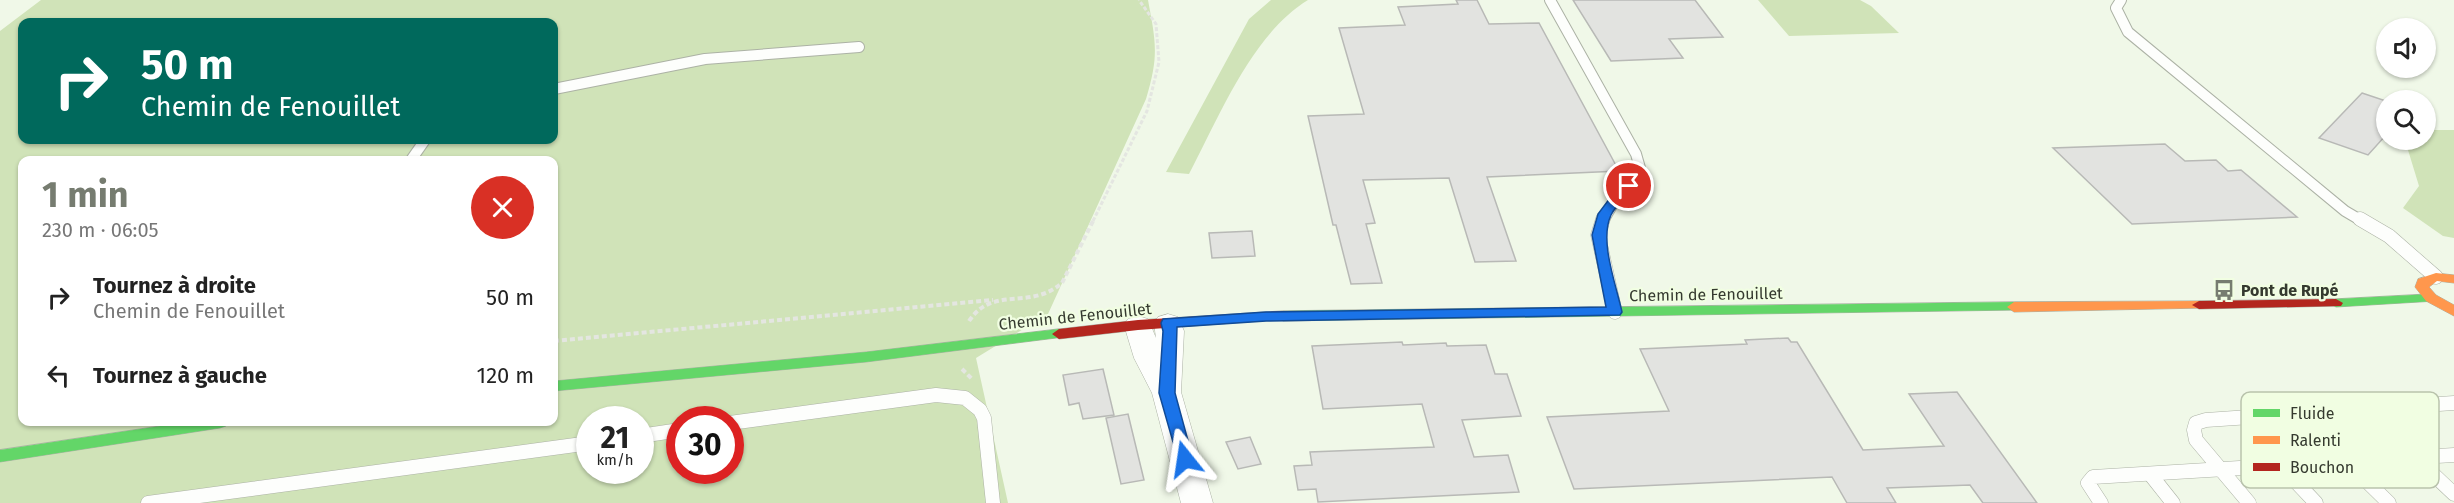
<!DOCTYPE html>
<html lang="fr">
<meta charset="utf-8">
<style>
:root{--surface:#fff;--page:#f6f6f6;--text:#222;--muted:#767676;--accent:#767c70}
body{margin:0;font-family:"Fira Sans",sans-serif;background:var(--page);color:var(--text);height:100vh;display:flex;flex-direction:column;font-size:22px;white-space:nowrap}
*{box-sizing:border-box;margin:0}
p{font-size:20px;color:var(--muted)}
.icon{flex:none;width:33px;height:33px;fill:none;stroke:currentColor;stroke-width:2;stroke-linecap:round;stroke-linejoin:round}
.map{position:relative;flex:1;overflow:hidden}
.details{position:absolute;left:18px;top:156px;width:540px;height:270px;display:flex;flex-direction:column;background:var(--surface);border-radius:12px;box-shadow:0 2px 4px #0004}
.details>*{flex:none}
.top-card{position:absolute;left:18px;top:18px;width:540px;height:126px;border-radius:12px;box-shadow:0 2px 4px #0004;background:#00695c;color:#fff;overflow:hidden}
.fabs{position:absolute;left:2376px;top:18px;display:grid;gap:12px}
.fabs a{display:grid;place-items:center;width:60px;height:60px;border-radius:50%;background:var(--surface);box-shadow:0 2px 4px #0004;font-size:30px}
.speed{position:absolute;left:576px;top:406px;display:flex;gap:12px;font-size:30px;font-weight:700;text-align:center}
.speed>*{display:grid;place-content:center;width:78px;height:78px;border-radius:50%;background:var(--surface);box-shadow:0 2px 4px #0004;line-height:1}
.speed small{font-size:15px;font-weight:400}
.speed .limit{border:9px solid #d22;background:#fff;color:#111}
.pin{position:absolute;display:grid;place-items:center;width:51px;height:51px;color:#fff;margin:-26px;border:3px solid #fff;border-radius:50%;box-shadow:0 2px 6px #0007}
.me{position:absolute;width:66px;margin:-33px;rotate:345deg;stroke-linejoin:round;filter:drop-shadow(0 0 4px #0008)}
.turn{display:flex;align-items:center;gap:21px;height:126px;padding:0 24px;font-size:27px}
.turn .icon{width:78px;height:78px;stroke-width:2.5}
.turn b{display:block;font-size:42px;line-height:51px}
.round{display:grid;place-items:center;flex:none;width:63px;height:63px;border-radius:32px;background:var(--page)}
.headline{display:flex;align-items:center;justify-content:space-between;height:102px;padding:0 24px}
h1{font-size:36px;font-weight:700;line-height:45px;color:var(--accent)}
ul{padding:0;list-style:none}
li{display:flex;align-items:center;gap:18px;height:78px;padding:0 24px}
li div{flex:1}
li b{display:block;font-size:22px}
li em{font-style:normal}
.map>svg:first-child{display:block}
.green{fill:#d0e3b8;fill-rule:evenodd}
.building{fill:#e2e3e0;stroke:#b8b9b6;stroke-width:1.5}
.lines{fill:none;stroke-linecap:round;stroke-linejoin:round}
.lane-far1-casing{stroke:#acb2a5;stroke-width:12}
.lane-casing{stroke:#acb2a5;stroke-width:15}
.street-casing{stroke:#acb2a5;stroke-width:1}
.fast-casing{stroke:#acb2a5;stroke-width:1}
.slow-casing{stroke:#acb2a5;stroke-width:1}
.jam-casing{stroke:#acb2a5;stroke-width:1}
.path-far1{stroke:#e4e6e1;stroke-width:3;stroke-dasharray:4 2;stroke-linecap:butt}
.path{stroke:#e4e6e1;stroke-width:4;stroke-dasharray:5 3;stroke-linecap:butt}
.lane-far1{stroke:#fdfefc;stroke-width:10}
.lane{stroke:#fdfefc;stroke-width:14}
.street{fill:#fdfefc;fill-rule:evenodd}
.fast{fill:#63d668;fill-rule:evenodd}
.slow{fill:#ff974d;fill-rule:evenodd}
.jam{fill:#b3261e;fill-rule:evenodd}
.route{fill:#1a73e8;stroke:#114b97;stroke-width:1.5}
.labels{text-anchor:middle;stroke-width:4.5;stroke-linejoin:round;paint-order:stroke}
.poi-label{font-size:16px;font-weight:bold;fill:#353a2f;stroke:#f1fee2;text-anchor:start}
.street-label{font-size:16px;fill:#353a2f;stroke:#f1fee2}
.key{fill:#f1fee2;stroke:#b9c3ac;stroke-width:1.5}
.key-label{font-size:16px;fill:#353a2f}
</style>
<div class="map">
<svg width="2454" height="503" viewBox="0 0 2454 503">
<rect width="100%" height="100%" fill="#f0f8e8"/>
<g class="green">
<path d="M41 0H1148C1156 43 1159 56 1146 99L1048 314 976 358 1008 503H0V31ZM22 22H554V140H22ZM22 160H554V422H22ZM590 420H640V471H590ZM680 420H730V471H680Z"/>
<path d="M1271 0H1308C1252 34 1219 117 1189 174L1166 172 1249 19Z"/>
<path d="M1758 0H1860L1871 6 1899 33 1789 36Z"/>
<path d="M2426 130H2454V238L2443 236 2403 208 2419 186 2408 150 2414 140H2426Z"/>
</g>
<g class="building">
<path d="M1456 0H1477L1489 24 1539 23 1619 171 1487 177 1516 261 1475 262 1449 178 1363 180 1375 223 1366 224 1382 283 1351 284 1336 225H1333L1308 116 1364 114 1339 28 1405 25 1398 7 1458 4Z"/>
<path d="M1573 0H1695L1723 37 1669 39 1683 58 1611 61Z"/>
<path d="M2362 93 2386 101V135L2368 155 2319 138Z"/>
<path d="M2165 144 2185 161 2216 160 2228 171 2241 170 2297 217 2132 224 2053 148Z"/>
<path d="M1252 231 1255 256 1212 258 1209 233Z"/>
<path d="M1788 338 1791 342H1797L1863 450 1944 446 1909 394 1957 392 2037 503H1983L1970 485 1887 488 1896 503H1847L1832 477 1574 489 1547 417 1669 411 1640 349 1747 344 1745 340Z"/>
<path d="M1402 342 1403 345 1446 343 1447 346 1486 345 1495 374H1507L1521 416 1462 420 1474 457 1508 455 1519 492 1318 502 1316 489 1298 490 1294 466 1312 465 1310 452 1434 447 1422 404 1323 409 1312 346Z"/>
<path d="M1103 369 1114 415 1083 419 1079 403 1069 405 1063 375Z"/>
<path d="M1128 414 1144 480 1121 484 1106 418Z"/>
<path d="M1250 437 1261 464 1238 469 1226 442Z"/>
</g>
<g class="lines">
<defs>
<g id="lane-far1">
<path d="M1550 0 1636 154 1642 175 1617 197 1603 221"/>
<path d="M2121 0 2116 8 2128 32 2345 211 2362 221"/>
<path d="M554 89 705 59 859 47"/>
<path d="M411 160 425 140"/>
</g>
<g id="lane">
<path d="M1603 219 1598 235 1615 312"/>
<path d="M2360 219 2389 236 2436 277"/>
<path d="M730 423 936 395 965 398 980 410 984 418 993 503"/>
<path d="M640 436 680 430"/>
<path d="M2416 458 2454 494"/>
<path d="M2347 462 2389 503"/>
<path d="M2281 466 2316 503"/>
<path d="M2150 474 2173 503"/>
<path d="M148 503 590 443"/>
<path d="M2101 503 2088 483 2093 477 2454 455"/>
<path d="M2249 503 2196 440 2194 430 2196 423 2206 420 2454 403"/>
</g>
<path id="street" d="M1168 314 1178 317 1184 331 1181 392 1213 503H1181L1152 393 1134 358 1124 325 1128 319 1138 316 1148 319 1156 338 1154 323 1158 317Z"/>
<g id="fast">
<path d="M2431 294 2438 298 2436 301 2336 307 2329 303 2336 299Z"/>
<path d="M2014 302 2021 307 2019 310 1283 321 1276 316 1283 311Z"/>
<path d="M1059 329 1064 331 1066 334 1064 337 866 362 554 391V381L866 352Z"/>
<path d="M187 422H228L226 426 220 428 0 462V450Z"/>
</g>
<g id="slow">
<path d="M2436 273 2454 275V283L2437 281 2429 287 2436 295 2454 305V316L2426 301 2415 287 2418 279Z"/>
<path d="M2199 301 2204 302 2206 305 2204 308 2014 312 2007 307 2014 302Z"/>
</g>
<g id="jam">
<path d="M2336 299 2343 303 2341 306 2199 309 2192 305 2199 301Z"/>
<path d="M1283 311 1288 313 1290 316 1288 319 1138 330 1059 339 1052 334 1059 329 1138 320Z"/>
</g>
</defs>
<use href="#lane-far1" class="lane-far1-casing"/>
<use href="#lane" class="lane-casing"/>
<use href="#street" class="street-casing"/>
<use href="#fast" class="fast-casing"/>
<use href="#slow" class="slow-casing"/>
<use href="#jam" class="jam-casing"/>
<path class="path-far1" d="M1093 221 1147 111 1159 62 1156 24 1139 0"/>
<g class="path">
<path d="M969 321C993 285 1029 311 1062 283L1094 219"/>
<path d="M554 341 993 300"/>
<path d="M962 369 973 380"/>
</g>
<use href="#lane-far1" class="lane-far1"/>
<use href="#lane" class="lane"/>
<use href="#street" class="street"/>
<use href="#fast" class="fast"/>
<use href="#slow" class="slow"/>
<use href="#jam" class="jam"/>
</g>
<path class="route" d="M1629 182 1636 186C1628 196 1617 203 1611 215 1599 241 1616 284 1622 312L1620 315 1266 321 1177 327 1175 393 1193 459 1191 463H1179L1159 393 1163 331 1161 323 1163 319 1266 312 1606 307 1592 235 1598 214 1613 194Z"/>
<defs>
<symbol id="bus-bare" viewBox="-9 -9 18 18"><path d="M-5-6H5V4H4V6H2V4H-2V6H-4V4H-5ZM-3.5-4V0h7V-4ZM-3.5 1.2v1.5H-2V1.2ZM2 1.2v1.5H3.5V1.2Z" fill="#767c70" stroke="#f1fee2" stroke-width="2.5" paint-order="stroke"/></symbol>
</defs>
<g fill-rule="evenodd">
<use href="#bus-bare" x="2209" y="275" width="30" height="30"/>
</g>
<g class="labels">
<g class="poi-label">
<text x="2241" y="296">Pont de Rupé</text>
</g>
<g class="street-label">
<text transform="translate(1706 294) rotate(-1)" y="6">Chemin de Fenouillet</text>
<text transform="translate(1075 316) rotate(-6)" y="6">Chemin de Fenouillet</text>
</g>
</g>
<rect x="2241" y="392" width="198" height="96" rx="9" class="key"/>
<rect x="2253" y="409" width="27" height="8" fill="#63d668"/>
<rect x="2253" y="436" width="27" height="8" fill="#ff974d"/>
<rect x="2253" y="463" width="27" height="8" fill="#b3261e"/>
<g class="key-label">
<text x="2290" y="419">Fluide</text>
<text x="2290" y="446">Ralenti</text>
<text x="2290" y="473">Bouchon</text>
</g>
</svg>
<div class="fabs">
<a><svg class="icon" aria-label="sound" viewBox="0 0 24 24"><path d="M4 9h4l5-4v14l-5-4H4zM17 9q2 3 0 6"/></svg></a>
<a><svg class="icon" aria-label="search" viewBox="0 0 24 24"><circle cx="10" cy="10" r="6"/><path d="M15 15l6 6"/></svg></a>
</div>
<div class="speed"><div>21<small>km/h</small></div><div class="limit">30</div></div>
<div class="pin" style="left:1629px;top:186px;background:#d93025"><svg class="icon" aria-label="arrive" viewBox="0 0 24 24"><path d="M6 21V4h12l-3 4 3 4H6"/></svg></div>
<svg class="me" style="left:1185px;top:459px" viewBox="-20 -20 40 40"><path d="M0-17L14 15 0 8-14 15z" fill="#1a73e8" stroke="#fff" stroke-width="4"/></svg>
<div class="top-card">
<div class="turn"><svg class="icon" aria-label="right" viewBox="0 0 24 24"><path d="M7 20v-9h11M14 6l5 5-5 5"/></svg><div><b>50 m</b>Chemin de Fenouillet</div></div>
</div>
<section class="details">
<div class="headline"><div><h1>1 min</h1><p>230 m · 06:05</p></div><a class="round" style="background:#d93025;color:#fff"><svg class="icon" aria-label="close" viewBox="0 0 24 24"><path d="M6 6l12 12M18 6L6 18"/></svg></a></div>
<ul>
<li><svg class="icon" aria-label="right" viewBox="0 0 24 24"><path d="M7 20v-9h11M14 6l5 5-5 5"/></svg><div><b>Tournez à droite</b><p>Chemin de Fenouillet</p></div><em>50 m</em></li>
<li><svg class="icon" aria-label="left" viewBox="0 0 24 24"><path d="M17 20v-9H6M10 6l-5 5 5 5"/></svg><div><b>Tournez à gauche</b></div><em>120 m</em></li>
</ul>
</section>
</div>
